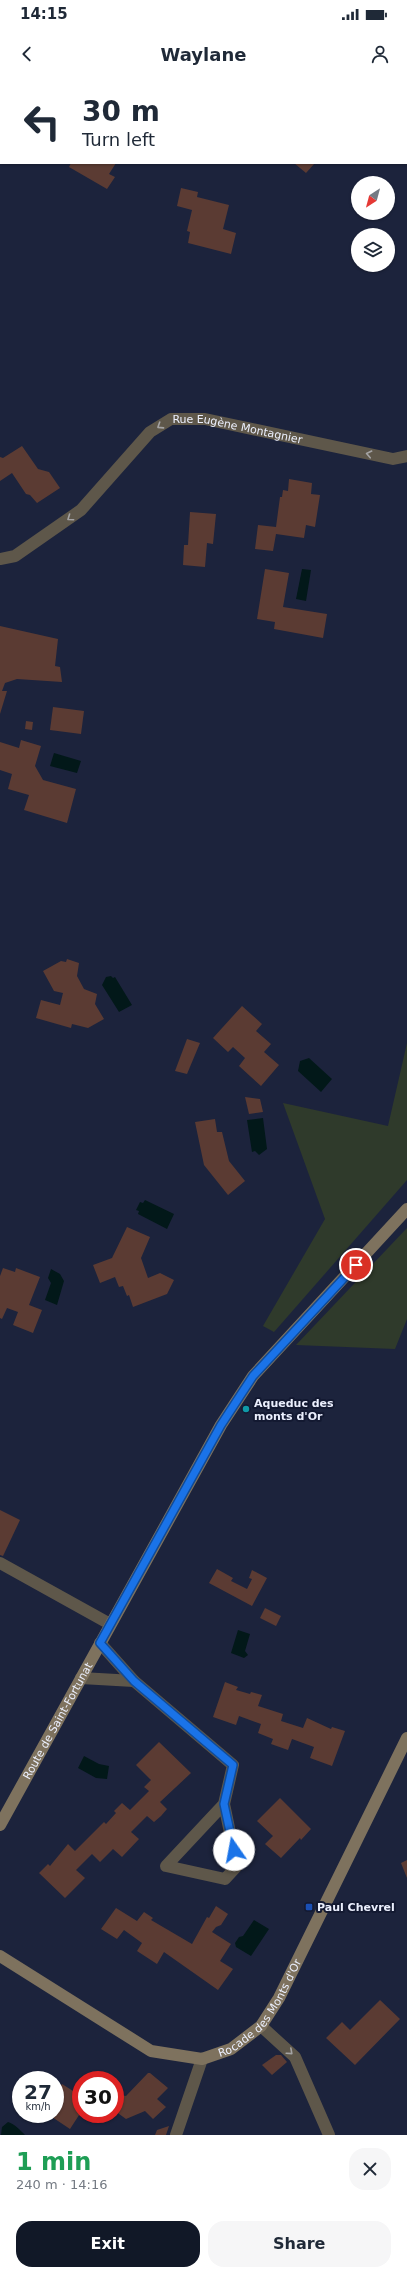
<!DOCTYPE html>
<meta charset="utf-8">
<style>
:root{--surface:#fff;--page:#f6f6f7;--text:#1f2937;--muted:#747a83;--accent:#111827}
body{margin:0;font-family:"DejaVu Sans",sans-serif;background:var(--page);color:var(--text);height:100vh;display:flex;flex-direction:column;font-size:15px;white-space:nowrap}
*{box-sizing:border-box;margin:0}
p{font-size:13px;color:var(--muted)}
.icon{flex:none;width:22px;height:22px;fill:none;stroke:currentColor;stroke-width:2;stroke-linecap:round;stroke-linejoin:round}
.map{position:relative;height:2055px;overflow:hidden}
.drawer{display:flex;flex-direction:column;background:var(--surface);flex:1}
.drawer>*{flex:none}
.top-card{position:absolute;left:0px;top:0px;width:407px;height:84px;box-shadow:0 1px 3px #0004;background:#fff;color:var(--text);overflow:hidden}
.needle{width:26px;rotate:216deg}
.buttons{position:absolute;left:351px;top:96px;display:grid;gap:8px}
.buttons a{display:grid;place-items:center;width:44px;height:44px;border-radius:50%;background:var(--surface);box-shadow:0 1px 3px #0004;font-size:20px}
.speed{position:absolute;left:12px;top:1991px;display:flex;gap:8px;font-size:20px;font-weight:700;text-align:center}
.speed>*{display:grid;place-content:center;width:52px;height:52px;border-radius:50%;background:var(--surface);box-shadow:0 1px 3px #0004;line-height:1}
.speed small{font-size:10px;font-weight:400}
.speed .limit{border:6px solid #d22;background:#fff;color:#111}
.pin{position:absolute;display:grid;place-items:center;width:34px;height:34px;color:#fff;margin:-17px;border:2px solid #fff;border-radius:50%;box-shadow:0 1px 4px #0007}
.me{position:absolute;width:44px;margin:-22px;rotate:348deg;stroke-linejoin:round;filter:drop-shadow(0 0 3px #0008)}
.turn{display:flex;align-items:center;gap:14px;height:84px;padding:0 16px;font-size:18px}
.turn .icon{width:52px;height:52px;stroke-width:2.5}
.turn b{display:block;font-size:28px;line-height:34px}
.round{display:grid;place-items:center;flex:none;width:42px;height:42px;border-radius:16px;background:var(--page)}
.headline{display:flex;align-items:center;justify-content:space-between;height:68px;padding:0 16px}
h1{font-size:24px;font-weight:700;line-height:30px;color:#1e9e55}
.action{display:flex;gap:8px;margin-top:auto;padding:8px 16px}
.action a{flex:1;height:46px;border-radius:16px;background:var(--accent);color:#fff;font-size:16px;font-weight:700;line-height:46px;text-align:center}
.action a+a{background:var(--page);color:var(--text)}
.status{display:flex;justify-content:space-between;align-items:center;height:28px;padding:0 20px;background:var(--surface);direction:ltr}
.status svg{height:11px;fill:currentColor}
header{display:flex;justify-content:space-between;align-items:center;height:52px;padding:0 16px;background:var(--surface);font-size:18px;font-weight:700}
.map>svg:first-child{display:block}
.green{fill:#2f3a2b}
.water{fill:#021819}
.building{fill:#5b3b33}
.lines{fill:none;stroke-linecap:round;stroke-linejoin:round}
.street{stroke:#5e574a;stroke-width:12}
.secondary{stroke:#7e725e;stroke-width:12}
.oneway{stroke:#a4a3a4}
.route-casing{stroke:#114b97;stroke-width:10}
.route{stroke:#1a73e8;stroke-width:7}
.culture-dot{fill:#0f9aa8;stroke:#131931;stroke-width:1.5}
.transit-dot{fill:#1a4fb4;stroke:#131931;stroke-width:1.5}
.labels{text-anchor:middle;stroke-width:4;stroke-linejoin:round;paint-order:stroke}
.street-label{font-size:11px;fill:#ebeffd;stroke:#131931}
.poi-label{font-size:11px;font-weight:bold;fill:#ebeffd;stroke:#131931;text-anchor:start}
</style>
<div class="status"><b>14:15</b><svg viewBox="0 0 49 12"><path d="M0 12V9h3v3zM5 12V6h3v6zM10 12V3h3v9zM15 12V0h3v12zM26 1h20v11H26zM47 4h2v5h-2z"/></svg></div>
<header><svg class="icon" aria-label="back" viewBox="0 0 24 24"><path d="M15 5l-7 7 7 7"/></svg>Waylane<svg class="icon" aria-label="person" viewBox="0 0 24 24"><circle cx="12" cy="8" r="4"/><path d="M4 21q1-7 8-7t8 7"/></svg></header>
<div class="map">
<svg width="407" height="2055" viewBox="0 0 407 2055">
<rect width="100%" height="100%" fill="#1c233c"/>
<g class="green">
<path d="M407 963V1100L274 1252 263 1246 325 1139 283 1023 388 1046Z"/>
<path d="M407 1148V1239L395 1269 296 1265Z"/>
</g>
<g class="water">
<path d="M302 489 311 490 306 521 296 519Z"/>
<path d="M54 673 81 681 77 693 50 686Z"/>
<path d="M111 896 113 898 115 897 132 925 119 932 102 905 106 897Z"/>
<path d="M309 978 332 999 321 1012 298 991 300 981Z"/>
<path d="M263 1038 267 1069 259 1075 255 1071 252 1072 247 1040Z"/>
<path d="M145 1120 174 1134 167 1149 138 1134 139 1131 136 1130 140 1122 143 1123Z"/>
<path d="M51 1189 60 1194 64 1201 57 1225 45 1220 51 1203 48 1198Z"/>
<path d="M238 1550 250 1554 245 1571 248 1575 244 1578 231 1573Z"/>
<path d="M84 1676 99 1684 109 1686 107 1699 96 1698 78 1688Z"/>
<path d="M254 1840 269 1849 251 1876 236 1867 235 1863 239 1857 243 1856Z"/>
<path d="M8 2042C15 2044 20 2050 25 2055H1L2 2047Z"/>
</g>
<g class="building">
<path d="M71 83H116L109 94 115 97 107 109 69 87Z"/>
<path d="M294 83H315L306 93Z"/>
<path d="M181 108 198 112 197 117 229 125 223 149 236 153 231 174 188 163 190 152 187 151 192 130 177 126Z"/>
<path d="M22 366 38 389 49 392 60 408 37 423 30 415 26 414 12 393 0 401V377L3 378Z"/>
<path d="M289 399 312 403 311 414 320 415 315 447 306 445 304 458 276 454 273 471 255 469 258 445 276 447 280 417H282L283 410 288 411Z"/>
<path d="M190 432 216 434 213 464 207 463 205 487 183 485 184 465H188Z"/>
<path d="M265 489 289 493 283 527 327 534 323 558 274 549 275 542 257 539Z"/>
<path d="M0 546 58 559 55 586 60 587 62 602 17 599 5 603 2 611H7L0 634Z"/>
<path d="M53 627 84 631 81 654 50 650Z"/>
<path d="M26 641 33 642 32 650 25 649Z"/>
<path d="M21 660 41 666 35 686 43 700 76 709 67 743 24 730 29 715 8 709 12 694 0 690V662L19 668Z"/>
<path d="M67 879 79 883 77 896 84 909 97 914 95 924 104 939 88 948 72 944 71 948 36 938 41 920 60 925 63 913 54 911 43 891 61 881 66 882Z"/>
<path d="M242 926 262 944 256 951 271 964 264 972 279 985 261 1006 239 986 245 978 233 967 228 972 213 958Z"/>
<path d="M187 959 200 963 187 994 175 991Z"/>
<path d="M245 1017 260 1019 263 1032 249 1034Z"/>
<path d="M215 1039 217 1052H222L229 1081 245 1101 228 1115 204 1085 195 1042Z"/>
<path d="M127 1147 150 1157 141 1178 148 1198 160 1193 174 1200 167 1214 133 1227 129 1215 127 1216 123 1206 119 1207 115 1197 100 1203 93 1185 112 1178Z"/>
<path d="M3 1188 15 1192 16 1188 40 1197 29 1225 42 1230 33 1253 13 1245 18 1232 7 1228 2 1239 0 1238V1196Z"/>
<path d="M0 1430 20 1440 3 1476 0 1475Z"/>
<path d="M217 1489 233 1498 231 1501 247 1509 252 1499 249 1498 252 1490 267 1498 252 1526 209 1503Z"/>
<path d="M265 1528 281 1536 276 1546 260 1538Z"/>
<path d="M225 1602 238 1607 236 1610 250 1614 251 1612 262 1615 258 1626 283 1634 281 1641 303 1648 307 1638 331 1649 332 1647 345 1651 332 1686 310 1678 314 1667 292 1659 288 1670 271 1664 273 1659 258 1653 261 1644 239 1636 236 1645 213 1637Z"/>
<path d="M159 1662 191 1693 160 1722 167 1729 161 1736 154 1742 147 1736 131 1752 139 1759 122 1777 113 1769 100 1782 92 1774 76 1790 85 1798 65 1818 39 1793 48 1784 50 1786 68 1764 75 1771 104 1742 106 1744 116 1733 114 1731 122 1723 130 1730 149 1711 144 1707 151 1700 136 1685Z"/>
<path d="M280 1718 311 1749 301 1760 300 1758 281 1778 265 1764 273 1756 257 1741Z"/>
<path d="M407 1780V1798L401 1783Z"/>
<path d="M216 1826 228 1834 221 1845 216 1847 212 1852 231 1864 220 1881 233 1889 218 1910 164 1872 157 1884 137 1871 142 1863 124 1850 117 1859 101 1849 116 1828 137 1841 144 1832 153 1838 151 1840 192 1864 207 1837 209 1838Z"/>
<path d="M380 1920 400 1939 355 1985 326 1958 342 1942 350 1950Z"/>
<path d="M276 1975H281L287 1982 272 1995 262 1985Z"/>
<path d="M148 1993H150L168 2008 157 2019 166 2027 153 2039 145 2031 126 2039 115 2031V2014L126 2016Z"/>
<path d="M62 2004 81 2016V2032L70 2049 52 2037 63 2020 55 2015Z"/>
<path d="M169 2046 166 2055H155L157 2050Z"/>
</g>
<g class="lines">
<g class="street">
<path id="s1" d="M0 479 15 476 81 430 150 352 171 339H205L393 379 407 376"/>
<path d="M0 1483 110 1544"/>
<path d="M100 1563 134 1601 233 1685 224 1724 166 1786 225 1799 237 1786 224 1724"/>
<path d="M81 1598 134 1601"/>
<path d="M261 1946 295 1977 329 2055"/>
<path d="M176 2055 202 1979"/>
</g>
<g class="secondary">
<path id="s2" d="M0 1745 221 1345 253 1296 407 1129"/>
<path id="s3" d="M0 1876 151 1971 202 1979 231 1969 261 1946 279 1918 407 1658"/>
</g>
</g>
<defs><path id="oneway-chevron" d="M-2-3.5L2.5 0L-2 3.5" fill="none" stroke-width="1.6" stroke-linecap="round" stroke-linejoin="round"/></defs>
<g class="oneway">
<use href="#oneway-chevron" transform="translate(160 346) rotate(147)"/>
<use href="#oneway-chevron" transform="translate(369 374) rotate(-168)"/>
<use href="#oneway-chevron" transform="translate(70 438) rotate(145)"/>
<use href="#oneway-chevron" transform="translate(290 1972) rotate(42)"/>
</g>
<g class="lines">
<defs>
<path id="route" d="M234 1770 224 1724 233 1685 134 1601 100 1563 221 1345 253 1296 356 1185"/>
</defs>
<use href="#route" class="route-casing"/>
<use href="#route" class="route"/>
</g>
<circle class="culture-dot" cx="246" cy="1329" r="4"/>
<rect class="transit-dot" x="305" y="1823" width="8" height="8" rx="2"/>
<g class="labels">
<g class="street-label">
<text dy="4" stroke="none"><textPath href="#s1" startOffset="292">Rue Eugène Montagnier</textPath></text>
<text dy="4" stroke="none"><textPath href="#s2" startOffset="119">Route de Saint-Fortunat</textPath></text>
<text dy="4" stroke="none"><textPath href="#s3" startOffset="311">Rocade des Monts d'Or</textPath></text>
</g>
<g class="poi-label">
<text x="254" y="1327">Aqueduc des<tspan x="254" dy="13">monts d'Or</tspan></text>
<text x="317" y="1831">Paul Chevrel</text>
</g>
</g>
</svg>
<div class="buttons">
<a><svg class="needle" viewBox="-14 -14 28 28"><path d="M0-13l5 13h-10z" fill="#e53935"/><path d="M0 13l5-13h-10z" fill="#747a83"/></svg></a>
<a><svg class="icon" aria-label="layers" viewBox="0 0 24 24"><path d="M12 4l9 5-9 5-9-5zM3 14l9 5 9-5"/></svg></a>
</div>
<div class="speed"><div>27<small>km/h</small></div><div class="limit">30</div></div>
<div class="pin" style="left:356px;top:1185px;background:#d93025"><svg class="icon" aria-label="arrive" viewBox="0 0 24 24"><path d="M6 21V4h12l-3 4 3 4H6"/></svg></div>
<svg class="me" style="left:234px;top:1770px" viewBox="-20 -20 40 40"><circle r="19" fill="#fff"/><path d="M0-13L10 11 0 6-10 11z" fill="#1a73e8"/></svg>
<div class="top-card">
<div class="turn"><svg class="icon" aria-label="left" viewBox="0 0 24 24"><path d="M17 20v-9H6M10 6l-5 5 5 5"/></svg><div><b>30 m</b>Turn left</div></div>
</div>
</div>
<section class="drawer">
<div class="headline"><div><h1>1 min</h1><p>240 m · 14:16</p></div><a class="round"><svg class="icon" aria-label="close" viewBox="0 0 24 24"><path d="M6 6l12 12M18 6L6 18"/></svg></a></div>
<div class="action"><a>Exit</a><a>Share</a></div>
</section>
